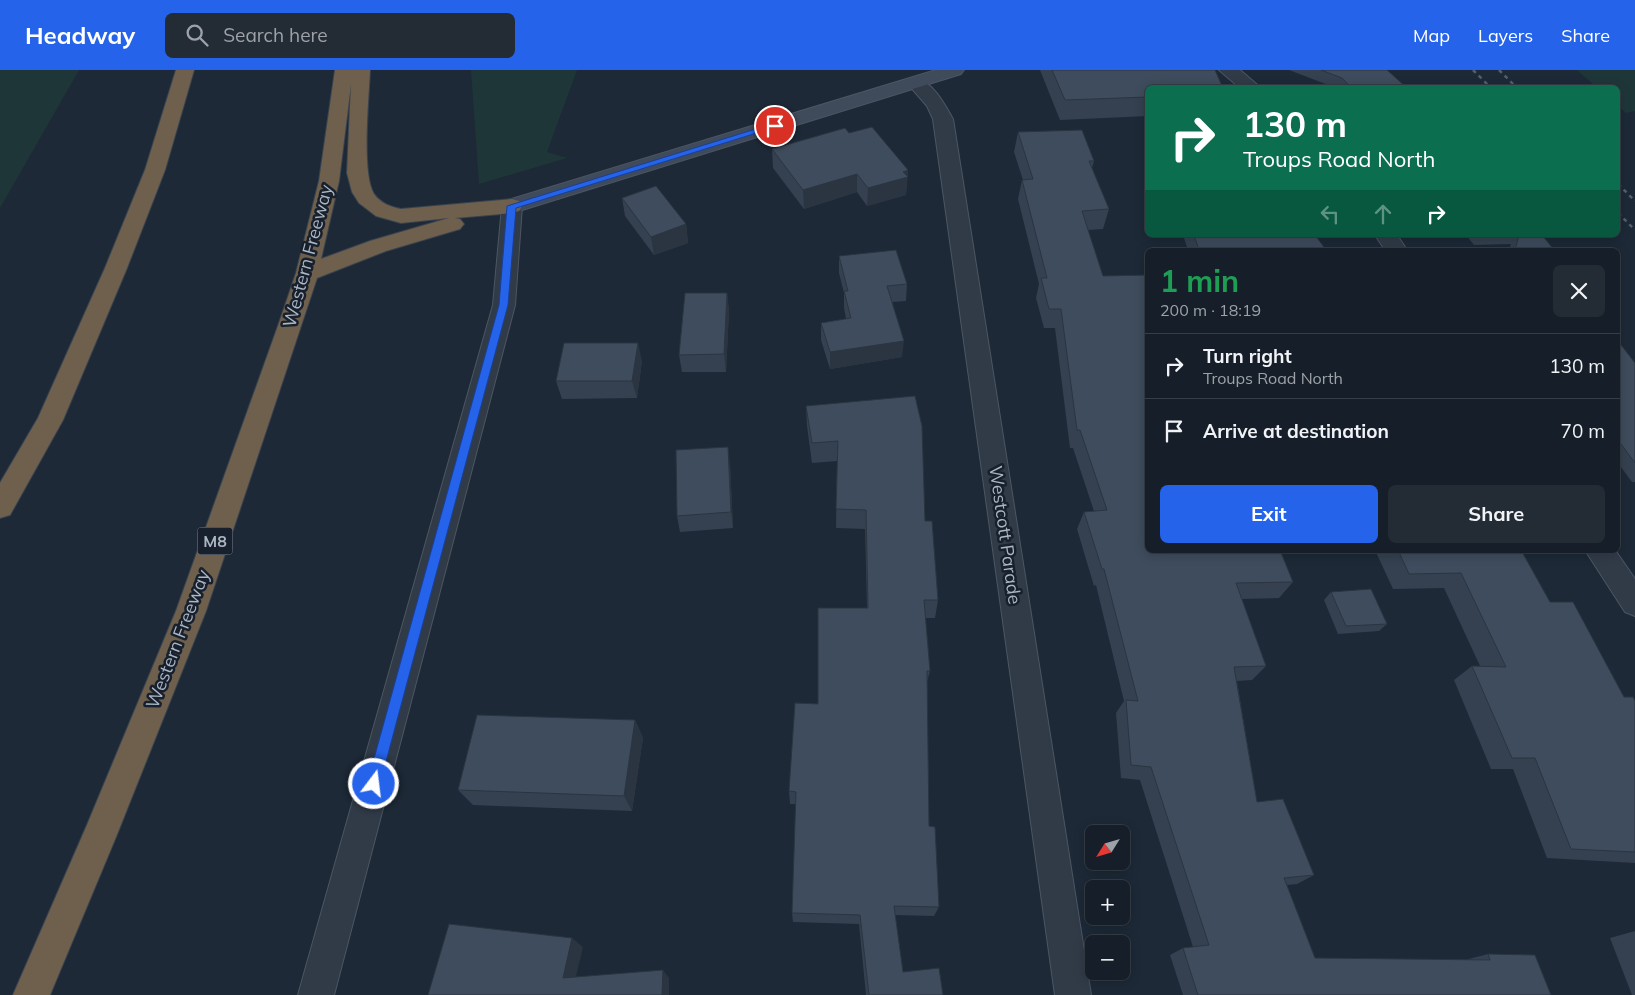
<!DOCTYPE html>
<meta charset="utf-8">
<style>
:root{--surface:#161f29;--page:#232c35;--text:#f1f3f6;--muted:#9ea2a8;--line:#353d46;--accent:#2563eb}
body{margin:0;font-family:Mulish,sans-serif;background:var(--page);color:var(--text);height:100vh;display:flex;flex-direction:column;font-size:19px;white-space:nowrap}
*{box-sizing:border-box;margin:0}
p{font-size:16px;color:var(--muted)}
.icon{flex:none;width:28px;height:28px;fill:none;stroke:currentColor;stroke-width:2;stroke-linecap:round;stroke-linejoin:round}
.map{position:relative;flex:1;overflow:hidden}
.side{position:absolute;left:1145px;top:178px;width:475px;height:305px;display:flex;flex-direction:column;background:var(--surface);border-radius:8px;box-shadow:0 2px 12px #0003,0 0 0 1px var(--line)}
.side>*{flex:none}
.hud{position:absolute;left:1145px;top:15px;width:475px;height:152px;border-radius:8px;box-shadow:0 2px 12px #0003,0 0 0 1px var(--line);background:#0b6e4f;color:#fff;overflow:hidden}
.needle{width:32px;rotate:233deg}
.fabs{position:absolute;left:1085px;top:755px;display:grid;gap:10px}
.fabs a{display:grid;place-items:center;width:45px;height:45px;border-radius:8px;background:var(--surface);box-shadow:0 2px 12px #0003,0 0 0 1px var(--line);font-size:25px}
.pin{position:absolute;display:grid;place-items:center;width:42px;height:42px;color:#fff;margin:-21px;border:2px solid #fff;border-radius:50%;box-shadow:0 1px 5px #0007}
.me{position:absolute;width:55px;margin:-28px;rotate:15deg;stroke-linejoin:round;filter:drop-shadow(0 0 4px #0008)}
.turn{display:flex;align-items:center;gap:18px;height:105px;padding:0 15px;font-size:22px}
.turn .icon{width:65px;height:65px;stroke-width:2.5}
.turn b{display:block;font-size:35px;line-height:42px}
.lanes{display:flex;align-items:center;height:48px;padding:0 15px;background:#0003;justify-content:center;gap:25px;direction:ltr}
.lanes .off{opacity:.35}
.round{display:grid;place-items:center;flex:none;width:52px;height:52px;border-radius:8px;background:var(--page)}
.overview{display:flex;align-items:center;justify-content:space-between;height:85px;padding:0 15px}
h1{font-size:30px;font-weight:700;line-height:38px;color:#1e9e55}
.action{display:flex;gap:10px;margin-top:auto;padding:10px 15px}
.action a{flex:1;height:58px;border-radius:8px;background:var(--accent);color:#fff;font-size:20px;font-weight:700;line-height:58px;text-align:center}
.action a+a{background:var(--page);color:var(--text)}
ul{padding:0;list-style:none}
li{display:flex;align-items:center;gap:15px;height:65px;padding:0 15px;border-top:1px solid var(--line)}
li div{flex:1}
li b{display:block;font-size:19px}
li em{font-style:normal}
header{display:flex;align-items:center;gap:30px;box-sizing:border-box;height:70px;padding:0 25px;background:var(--accent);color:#fff}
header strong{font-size:24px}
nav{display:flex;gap:28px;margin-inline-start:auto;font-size:18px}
.search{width:350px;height:45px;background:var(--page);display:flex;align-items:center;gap:12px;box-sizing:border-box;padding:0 18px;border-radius:8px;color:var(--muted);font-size:19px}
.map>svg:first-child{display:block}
.green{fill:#1f3638}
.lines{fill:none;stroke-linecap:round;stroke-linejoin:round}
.street-casing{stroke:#4c5663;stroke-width:2}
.secondary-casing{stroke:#4c5663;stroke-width:2}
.highway-casing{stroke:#39434f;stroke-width:2}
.street{fill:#313b48;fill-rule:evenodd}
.secondary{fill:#3f4a5b;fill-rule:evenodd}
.highway{fill:#6e604d;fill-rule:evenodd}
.rail{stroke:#525f6f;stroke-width:2.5;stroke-dasharray:4 4;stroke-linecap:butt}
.wall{fill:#354150}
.shaded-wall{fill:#2b3541}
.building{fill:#3e4c5d;stroke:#2b3541}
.route{fill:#2563eb;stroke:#184099}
.labels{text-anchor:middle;stroke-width:5;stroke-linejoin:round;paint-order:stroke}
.shield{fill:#17202c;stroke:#7f8997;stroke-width:1}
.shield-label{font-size:16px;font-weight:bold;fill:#abb6c5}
.street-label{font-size:18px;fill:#abb6c5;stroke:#17202c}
</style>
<header>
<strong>Headway</strong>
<div class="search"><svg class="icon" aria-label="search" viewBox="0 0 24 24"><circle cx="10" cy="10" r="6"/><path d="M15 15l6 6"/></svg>Search here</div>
<nav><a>Map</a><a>Layers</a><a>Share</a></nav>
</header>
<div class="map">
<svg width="1635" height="925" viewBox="0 0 1635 925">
<rect width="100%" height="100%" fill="#1d2937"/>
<g class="green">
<path d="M0 0H79L0 138Z"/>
<path d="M471 0H577L547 82 567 88 479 114Z"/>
<path d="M1577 0H1635V41L1626 43 1618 36V18L1596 17Z"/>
</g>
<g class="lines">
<defs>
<g id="street">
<path d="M1219 0H1240L1261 18H1240Z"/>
<path d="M916 8C933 12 945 35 953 49L1091 925H1055L933 49 927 36 907 13 910 9Z"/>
<path d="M512 129 519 131 522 136 515 235 334 925H298L493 235 502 136 505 131Z"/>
<path d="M1375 165H1397L1407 180H1385Z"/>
<path d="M1585 480H1615L1635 509V546L1625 542Z"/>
</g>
<path id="secondary" d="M936 0H964L961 4 519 141 512 143 505 141 502 136 505 131Z"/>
<g id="highway">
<path d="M176 0H194L165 100 127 198 63 350 10 445 0 448V413L38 348 105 198 145 100Z"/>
<path d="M335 0H370C369 28 361 103 374 124 380 133 391 137 401 139L512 129 519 131 522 136 519 141 512 143 455 148 460 149 464 154 460 159 386 181 317 208 206 541 116 767 50 925H13L87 755 176 541 279 253 296 203 319 111ZM351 14 347 103 352 122 359 133 376 146 401 153 449 148 370 171 321 189 339 111Z"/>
</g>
</defs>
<use href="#street" class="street-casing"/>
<use href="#secondary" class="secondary-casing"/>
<use href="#highway" class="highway-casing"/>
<use href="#street" class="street"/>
<use href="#secondary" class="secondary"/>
<use href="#highway" class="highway"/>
<g class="rail">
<path d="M1473 0 1491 18"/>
<path d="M1499 0 1517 18"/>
<path d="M1618 114 1635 131"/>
<path d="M1618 143 1635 160"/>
</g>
</g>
<g class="wall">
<path d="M1040 0H1215L1148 18V46L1060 50Z"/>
<path d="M1289 0H1387L1407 18H1336Z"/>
<path d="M1018 62 1094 91 1092 98 1109 139 1103 159 1088 160 1148 480 1293 512 1279 528 1242 529 1266 596 1252 610 1237 611 1257 732 1314 805 1297 814 1287 815 1315 888 1465 890 1488 884 1551 925H1183L1170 885 1183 878 1193 877 1140 710 1121 708 1116 643 1124 631 1096 515 1094 516 1077 459 1084 442 1094 441 1073 378H1070L1055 258H1044L1036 228 1039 214 1018 129 1022 110H1023L1014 82Z"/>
<path d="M849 63 908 100 906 125 867 136 857 122 804 139 773 98 772 79Z"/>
<path d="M622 128 686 154 688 173 654 185 625 146Z"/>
<path d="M1183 165H1315L1326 180H1188Z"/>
<path d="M1466 165H1542L1554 180H1509L1511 174 1474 175Z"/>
<path d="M839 186 907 214 906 231 892 232 902 287 830 299 821 270V253L846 249 844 238V223L839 203Z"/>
<path d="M727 223 729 241 726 302H682L679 285Z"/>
<path d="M1618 271 1635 293V412H1632L1618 393Z"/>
<path d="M642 291 637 328 562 329 556 311Z"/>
<path d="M806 336 925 451 938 530 935 548H925L930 601 927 612 929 756 939 837 934 846 895 845 903 902 943 925H866L859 854 793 852 792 843 796 734H790L789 721 818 634 867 538 865 459 836 458 837 391 812 393 807 356Z"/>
<path d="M730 394 733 458 680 462 677 446Z"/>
<path d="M1375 480H1521L1550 532 1624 627 1635 631V793L1547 788 1513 699H1491L1454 610 1472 596H1480L1444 518 1393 519Z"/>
<path d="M1331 522 1387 554 1379 561 1338 564 1324 530Z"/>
<path d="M635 650 643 668 632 741 473 735 458 720Z"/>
<path d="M1635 861V925H1632L1610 868Z"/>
</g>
<g class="shaded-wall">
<path d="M908 100 906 125 867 136 868 118 903 102Z"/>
<path d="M857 104V122L804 139 803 120Z"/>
<path d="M686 154 688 173 654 185 651 167Z"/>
<path d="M727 223 729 241 726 302 724 284Z"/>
<path d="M904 271 902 287 830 299V282Z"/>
<path d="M638 273 642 291 637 328 632 311Z"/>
<path d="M728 377 730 394 733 458 731 442Z"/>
<path d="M635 650 643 668 632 741 624 726Z"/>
<path d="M572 868 583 877 574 915 563 908Z"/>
<path d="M663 900 669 908V925H662Z"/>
</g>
<g class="building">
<path d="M1052 0H1215L1223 18H1148V27L1065 30Z"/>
<path d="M1321 0H1387L1407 18H1352L1342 8Z"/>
<path d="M872 57 908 100 903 102 908 107 868 118 857 104 803 120 772 79 845 58 849 63Z"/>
<path d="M1082 60 1094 91H1089L1109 139 1082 141 1103 206 1148 205V480H1280L1293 512 1236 513 1266 596 1234 597 1257 732 1283 729 1314 805 1284 808 1315 888 1490 890 1488 884 1535 885 1551 925H1198L1183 878 1209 875 1151 697 1131 695 1126 630 1138 631 1104 499H1102L1084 442 1107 440 1080 360H1077L1061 239H1049L1041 208H1047L1022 110 1033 109 1018 62Z"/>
<path d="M656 116 686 154 651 167 622 128Z"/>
<path d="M1194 165H1315L1326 180H1199Z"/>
<path d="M1519 165H1542L1554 180H1515Z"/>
<path d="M896 180 907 214 887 216 904 271 830 282 821 253 851 248 844 221H848L839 186Z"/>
<path d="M685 223H727L724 284 679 285Z"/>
<path d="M1618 271 1635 293V393L1618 370Z"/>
<path d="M564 273H638L632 311H556Z"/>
<path d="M915 326 922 356 925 451H932L938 530H924L930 601H927L929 756 935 757 939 837 894 836 903 902 939 898 943 925H869L860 845 792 843 796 722 789 721 795 633 818 634V538H868L866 440 836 439 838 371 812 373 806 336Z"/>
<path d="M728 377 731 442 677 446 676 380Z"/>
<path d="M1398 480H1521L1550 532H1573L1624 627H1633L1635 631V782L1571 779 1535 688H1512L1472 596 1506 597 1461 503 1409 504Z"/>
<path d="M1371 519 1387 554 1346 556 1331 522Z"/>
<path d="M477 645 635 650 624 726 458 720Z"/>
<path d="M449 854 572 868 563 908 663 900 662 925H428Z"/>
</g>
<path class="route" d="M772 54 779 56 516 138 508 235 380 714 378 719 374 721 369 719 367 714 499 235 507 136Z"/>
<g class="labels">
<rect class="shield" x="197.5" y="457.5" width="35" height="27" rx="4"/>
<g class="shield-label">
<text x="215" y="477">M8</text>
</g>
<g class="street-label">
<text transform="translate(308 186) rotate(-75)" y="6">Western Freeway</text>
<text transform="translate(1005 465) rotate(82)" y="6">Westcott Parade</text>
<text transform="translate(178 569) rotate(-69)" y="6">Western Freeway</text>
</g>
</g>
</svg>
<div class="fabs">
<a><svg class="needle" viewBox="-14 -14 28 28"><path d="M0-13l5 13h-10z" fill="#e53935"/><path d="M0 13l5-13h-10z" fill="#9ea2a8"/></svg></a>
<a>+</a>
<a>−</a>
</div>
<div class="pin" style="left:775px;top:56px;background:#d93025"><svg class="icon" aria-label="arrive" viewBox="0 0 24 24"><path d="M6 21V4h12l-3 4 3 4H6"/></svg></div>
<svg class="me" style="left:374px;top:714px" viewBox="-20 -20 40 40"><circle r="17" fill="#2563eb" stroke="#fff" stroke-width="3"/><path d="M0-11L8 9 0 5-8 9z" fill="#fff"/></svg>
<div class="hud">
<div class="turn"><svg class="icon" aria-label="right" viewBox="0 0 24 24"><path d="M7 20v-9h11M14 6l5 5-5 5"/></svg><div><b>130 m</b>Troups Road North</div></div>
<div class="lanes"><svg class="icon off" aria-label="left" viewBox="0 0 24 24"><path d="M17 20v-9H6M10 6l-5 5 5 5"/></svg><svg class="icon off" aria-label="ahead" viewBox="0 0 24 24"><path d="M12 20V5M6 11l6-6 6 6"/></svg><svg class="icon" aria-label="right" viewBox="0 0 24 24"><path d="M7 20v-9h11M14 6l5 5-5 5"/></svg></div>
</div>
<section class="side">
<div class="overview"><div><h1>1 min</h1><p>200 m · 18:19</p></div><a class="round"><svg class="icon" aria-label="close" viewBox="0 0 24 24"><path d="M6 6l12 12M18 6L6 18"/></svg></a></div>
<ul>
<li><svg class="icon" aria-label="right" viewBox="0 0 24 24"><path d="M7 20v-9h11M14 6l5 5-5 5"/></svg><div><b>Turn right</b><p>Troups Road North</p></div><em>130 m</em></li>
<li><svg class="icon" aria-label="arrive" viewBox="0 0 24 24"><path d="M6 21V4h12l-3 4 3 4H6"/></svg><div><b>Arrive at destination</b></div><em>70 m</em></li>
</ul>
<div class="action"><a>Exit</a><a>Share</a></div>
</section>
</div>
